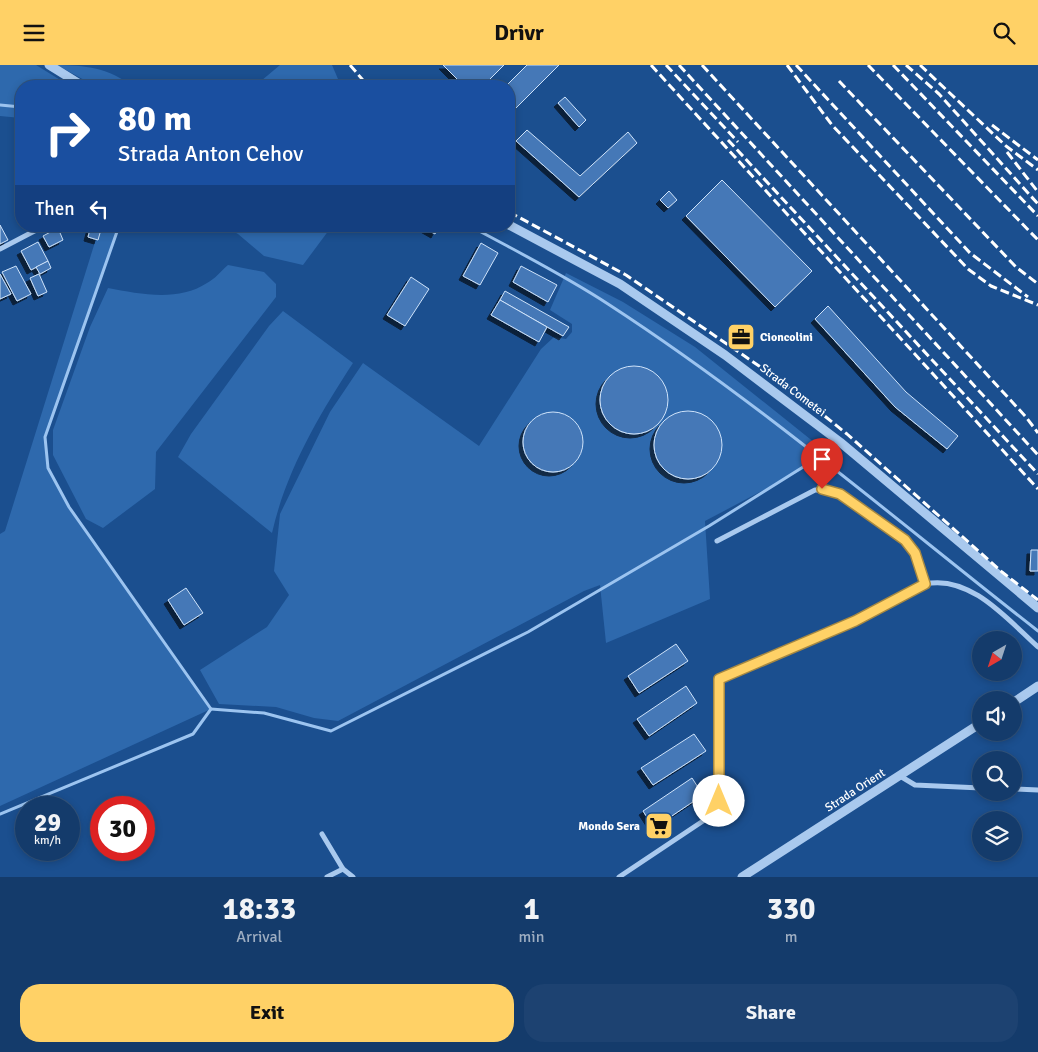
<!DOCTYPE html>
<style>
:root{--surface:#143b6b;--page:#1d4271;--text:#f1f3f6;--muted:#9dadc1;--line:#33557e;--accent:#ffd166}
body{margin:0;font-family:Signika,sans-serif;background:var(--page);color:var(--text);height:100vh;display:flex;flex-direction:column;font-size:19px;white-space:nowrap}
*{box-sizing:border-box;margin:0}
p{font-size:16px;color:var(--muted)}
.icon{flex:none;width:28px;height:28px;fill:none;stroke:currentColor;stroke-width:2;stroke-linecap:round;stroke-linejoin:round}
.map{position:relative;height:812px;overflow:hidden}
.side{display:flex;flex-direction:column;background:var(--surface);flex:1}
.side>*{flex:none}
.top-card{position:absolute;left:15px;top:15px;width:500px;height:152px;border-radius:20px;box-shadow:0 2px 8px #0003,0 0 0 1px var(--line);background:#1a4fa0;color:#fff;overflow:hidden}
.needle{width:32px;rotate:219deg}
.controls{position:absolute;left:972px;top:566px;display:grid;gap:10px}
.controls a{display:grid;place-items:center;width:50px;height:50px;border-radius:50%;background:var(--surface);box-shadow:0 2px 8px #0003,0 0 0 1px var(--line);font-size:25px}
.speed{position:absolute;left:15px;top:731px;display:flex;gap:10px;font-size:25px;font-weight:700;text-align:center}
.speed>*{display:grid;place-content:center;width:65px;height:65px;border-radius:50%;background:var(--surface);box-shadow:0 2px 8px #0003,0 0 0 1px var(--line);line-height:1}
.speed small{font-size:12px;font-weight:400}
.speed .limit{border:8px solid #d22;background:#fff;color:#111}
.pin{position:absolute;display:grid;place-items:center;width:42px;height:42px;color:#fff;margin:-51px -21px;border-radius:50% 50% 50% 0;rotate:-45deg;box-shadow:0 0 5px #0007}
.pin .icon{rotate:45deg}
.me{position:absolute;width:55px;margin:-28px;rotate:0deg;stroke-linejoin:round;filter:drop-shadow(0 0 4px #0008)}
.turn{display:flex;align-items:center;gap:18px;height:105px;padding:0 20px;font-size:22px}
.turn .icon{width:65px;height:65px;stroke-width:2.5}
.turn b{display:block;font-size:35px;line-height:42px}
.then{display:flex;align-items:center;height:48px;padding:0 20px;background:#0003;gap:10px;font-size:19px}
.eta{display:flex;justify-content:space-evenly;align-items:center;height:85px;text-align:center}
.eta b{font-size:30px;font-weight:800;line-height:35px}
.action{display:flex;gap:10px;margin-top:auto;padding:10px 20px}
.action a{flex:1;height:58px;border-radius:20px;background:var(--accent);color:#111;font-size:20px;font-weight:800;line-height:58px;text-align:center}
.action a+a{background:var(--page);color:var(--text)}
header{display:flex;justify-content:space-between;align-items:center;height:65px;padding:0 20px;background:var(--accent);color:#111;font-size:22px;font-weight:800}
.map>svg:first-child{display:block}
.green{fill:#2e69ad}
.lines{fill:none;stroke-linecap:round;stroke-linejoin:round}
.stream{stroke:#9cc4f0;stroke-width:3}
.building{fill:#4478b7;stroke:#cfe3fa;filter:url(#shadow)}
.minor{stroke:#a9c9ee;stroke-width:5}
.tertiary{stroke:#a9c9ee;stroke-width:9}
.rail{stroke:#fff;stroke-width:3;stroke-dasharray:9 4;stroke-linecap:butt}
.route-casing{stroke:#a68842;stroke-width:12}
.route{stroke:#ffd166;stroke-width:9}
.labels{text-anchor:middle;stroke-width:4;stroke-linejoin:round;paint-order:stroke}
.poi-label{font-size:12px;font-weight:bold;fill:#fff;stroke:#1b4f8f;text-anchor:start}
.street-label{font-size:12px;fill:#fff;stroke:#1b4f8f}
</style>
<header><svg class="icon" aria-label="menu" viewBox="0 0 24 24"><path d="M4 6h16M4 12h16M4 18h16"/></svg>Drivr<svg class="icon" aria-label="search" viewBox="0 0 24 24"><circle cx="10" cy="10" r="6"/><path d="M15 15l6 6"/></svg></header>
<div class="map">
<svg width="1038" height="812" viewBox="0 0 1038 812">
<defs>
<filter id="shadow"><feDropShadow dx="-4" dy="4" stdDeviation="0" flood-color="#0009"/></filter>
</defs>
<rect width="100%" height="100%" fill="#1b4f8f"/>
<g class="green">
<path d="M0 0H36L70 21H21V53L0 51Z"/>
<path d="M57 0C83 0 111 3 131 21H95Z"/>
<path d="M280 0H332L341 21H255Z"/>
<path d="M100 161H119L45 372 48 403 69 442 211 644 0 741V469L5 466Z"/>
<path d="M223 161H332L303 200 264 191 238 169Z"/>
<path d="M228 200 264 207 276 219V232L156 387 155 424 103 463 86 454 53 390V365L90 262 108 223C140 229 178 237 207 218 215 214 221 206 228 200Z"/>
<path d="M566 208 623 237 695 282 830 390 705 456 710 534 606 578 600 520 584 526 338 656 314 653 276 642 219 639 200 605 267 562 289 530 274 506 280 449 330 347 363 298 479 381 541 284 554 272 566 274 572 267V259L550 245Z"/>
<path d="M283 246 353 298C319 350 286 406 272 468L178 392 191 369 269 261Z"/>
</g>
<g class="lines">
<g class="stream">
<path d="M0 40 21 42"/>
<path d="M470 161C516 186 564 210 608 239 759 337 896 455 1038 566"/>
<path d="M211 644 264 648 331 666 528 567 709 461 819 392"/>
<path d="M0 749 193 669 211 644 69 442 48 403 45 372 119 161"/>
</g>
</g>
<g class="building">
<path d="M443 0H504L483 21H464Z"/>
<path d="M527 0H559L511 48 509 46V21H506Z"/>
<path d="M565 32 586 55 579 62 558 38Z"/>
<path d="M527 65 580 111 628 67 637 78 579 132 516 76Z"/>
<path d="M722 115 812 206 775 242 686 151Z"/>
<path d="M669 126 677 135 668 143 660 135Z"/>
<path d="M0 160 8 175 0 179Z"/>
<path d="M91 161H102L98 175 88 172Z"/>
<path d="M421 161H439L435 169Z"/>
<path d="M58 163 63 175 49 182 43 171Z"/>
<path d="M38 177 48 196 31 205 21 186Z"/>
<path d="M481 178 498 188 480 220 463 211Z"/>
<path d="M48 196 51 203 40 209 36 202Z"/>
<path d="M16 201 31 229 17 236 2 207Z"/>
<path d="M521 201 557 220 548 237 513 217Z"/>
<path d="M0 209 11 229 0 234Z"/>
<path d="M39 209 47 227 38 231 30 213Z"/>
<path d="M411 212 429 224 405 261 387 250Z"/>
<path d="M505 226 569 262 563 271 500 235Z"/>
<path d="M500 235 547 262 539 277 491 250Z"/>
<path d="M828 241 906 327 958 371 947 384 895 342 815 254Z"/>
<circle cx="634" cy="335" r="34"/>
<circle cx="688" cy="380" r="34"/>
<circle cx="553" cy="377" r="30"/>
<path d="M1031 485H1038V506H1030Z"/>
<path d="M186 523 203 548 184 560 168 535Z"/>
<path d="M676 579 688 596 639 628 628 611Z"/>
<path d="M686 621 697 638 649 671 637 654Z"/>
<path d="M694 669 706 686 653 720 641 703Z"/>
<path d="M692 713 703 730 654 763 643 746Z"/>
</g>
<g class="lines">
<g class="minor">
<path d="M0 184 44 161"/>
<path d="M717 476 815 425H832L841 429 911 481 925 519C970 509 1008 555 1038 582"/>
<path d="M900 711 915 720 981 723"/>
<path d="M1014 724 1038 725"/>
<path d="M322 769 343 804 353 812"/>
<path d="M327 812 343 804"/>
<path d="M619 812 709 752 717 743 719 614 855 556 925 519"/>
</g>
<g class="tertiary">
<path d="M49 0 83 21"/>
<path d="M509 160 620 219 725 290 840 377 1038 543"/>
<path d="M1014 637 1038 621"/>
<path d="M742 812 981 658"/>
</g>
<g class="rail">
<path d="M350 0 368 21"/>
<path d="M651 0 1038 424"/>
<path d="M666 0 738 77"/>
<path d="M679 0 1038 390"/>
<path d="M702 0 1026 352 1038 368"/>
<path d="M787 0 832 60 968 204 991 221 1038 240"/>
<path d="M796 0 970 188 1028 232"/>
<path d="M868 0 1038 175"/>
<path d="M893 0 1038 151"/>
<path d="M906 0 939 29 1038 139"/>
<path d="M920 0 1006 81 1038 105"/>
<path d="M839 16 1016 202 1038 219"/>
<path d="M992 60 1038 95"/>
<path d="M728 75 1038 409"/>
<path d="M1007 87 1038 127"/>
<path d="M509 147 626 210 781 316 847 369 1002 507 1038 535"/>
</g>
</g>
<g class="lines">
<defs>
<path id="route" d="M719 736V614L855 556 925 519 915 488 905 475 840 429 822 424"/>
</defs>
<use href="#route" class="route-casing"/>
<use href="#route" class="route"/>
</g>
<defs>
<symbol id="office-square" viewBox="-11 -11 22 22"><rect x="-9" y="-9" width="18" height="18" rx="4" fill="#ffd166" stroke="#1b4f8f"/><path d="M-6-3h4V-5.5h4V-3h4V5H-6ZM-1-4.5V-3h2v-1.5ZM-6 0V1H6V0Z" fill="#111"/></symbol>
<symbol id="supermarket-square" viewBox="-11 -11 22 22"><rect x="-9" y="-9" width="18" height="18" rx="4" fill="#ffd166" stroke="#1b4f8f"/><path d="M-6-5.5h2.5l.6 2H6L4.5 2H-2.5L-4.4-4H-6ZM-1.5 3.2a1.3 1.3 0 1 0 .1 0ZM3 3.2a1.3 1.3 0 1 0 .1 0Z" fill="#111"/></symbol>
</defs>
<g fill-rule="evenodd">
<use href="#office-square" x="725" y="256" width="32" height="32"/>
<use href="#supermarket-square" x="643" y="745" width="32" height="32"/>
</g>
<g class="labels">
<g class="poi-label">
<text x="760" y="276">Cioncolini</text>
<text x="640" y="765" text-anchor="end">Mondo Sera</text>
</g>
<g class="street-label">
<text transform="translate(793 325) rotate(37)" y="4">Strada Cometei</text>
<text transform="translate(855 725) rotate(-33)" y="4">Strada Orient</text>
</g>
</g>
</svg>
<div class="controls">
<a><svg class="needle" viewBox="-14 -14 28 28"><path d="M0-13l5 13h-10z" fill="#e53935"/><path d="M0 13l5-13h-10z" fill="#9dadc1"/></svg></a>
<a><svg class="icon" aria-label="sound" viewBox="0 0 24 24"><path d="M4 9h4l5-4v14l-5-4H4zM17 9q2 3 0 6"/></svg></a>
<a><svg class="icon" aria-label="search" viewBox="0 0 24 24"><circle cx="10" cy="10" r="6"/><path d="M15 15l6 6"/></svg></a>
<a><svg class="icon" aria-label="layers" viewBox="0 0 24 24"><path d="M12 4l9 5-9 5-9-5zM3 14l9 5 9-5"/></svg></a>
</div>
<div class="speed"><div>29<small>km/h</small></div><div class="limit">30</div></div>
<div class="pin" style="left:822px;top:424px;background:#d93025"><svg class="icon" aria-label="arrive" viewBox="0 0 24 24"><path d="M6 21V4h12l-3 4 3 4H6"/></svg></div>
<svg class="me" style="left:719px;top:736px" viewBox="-20 -20 40 40"><circle r="19" fill="#fff"/><path d="M0-13L10 11 0 6-10 11z" fill="#ffd166"/></svg>
<div class="top-card">
<div class="turn"><svg class="icon" aria-label="right" viewBox="0 0 24 24"><path d="M7 20v-9h11M14 6l5 5-5 5"/></svg><div><b>80 m</b>Strada Anton Cehov</div></div>
<div class="then">Then<svg class="icon" aria-label="left" viewBox="0 0 24 24"><path d="M17 20v-9H6M10 6l-5 5 5 5"/></svg></div>
</div>
</div>
<section class="side">
<div class="eta">
<div><b>18:33</b><p>Arrival</p></div>
<div><b>1</b><p>min</p></div>
<div><b>330</b><p>m</p></div>
</div>
<div class="action"><a>Exit</a><a>Share</a></div>
</section>
